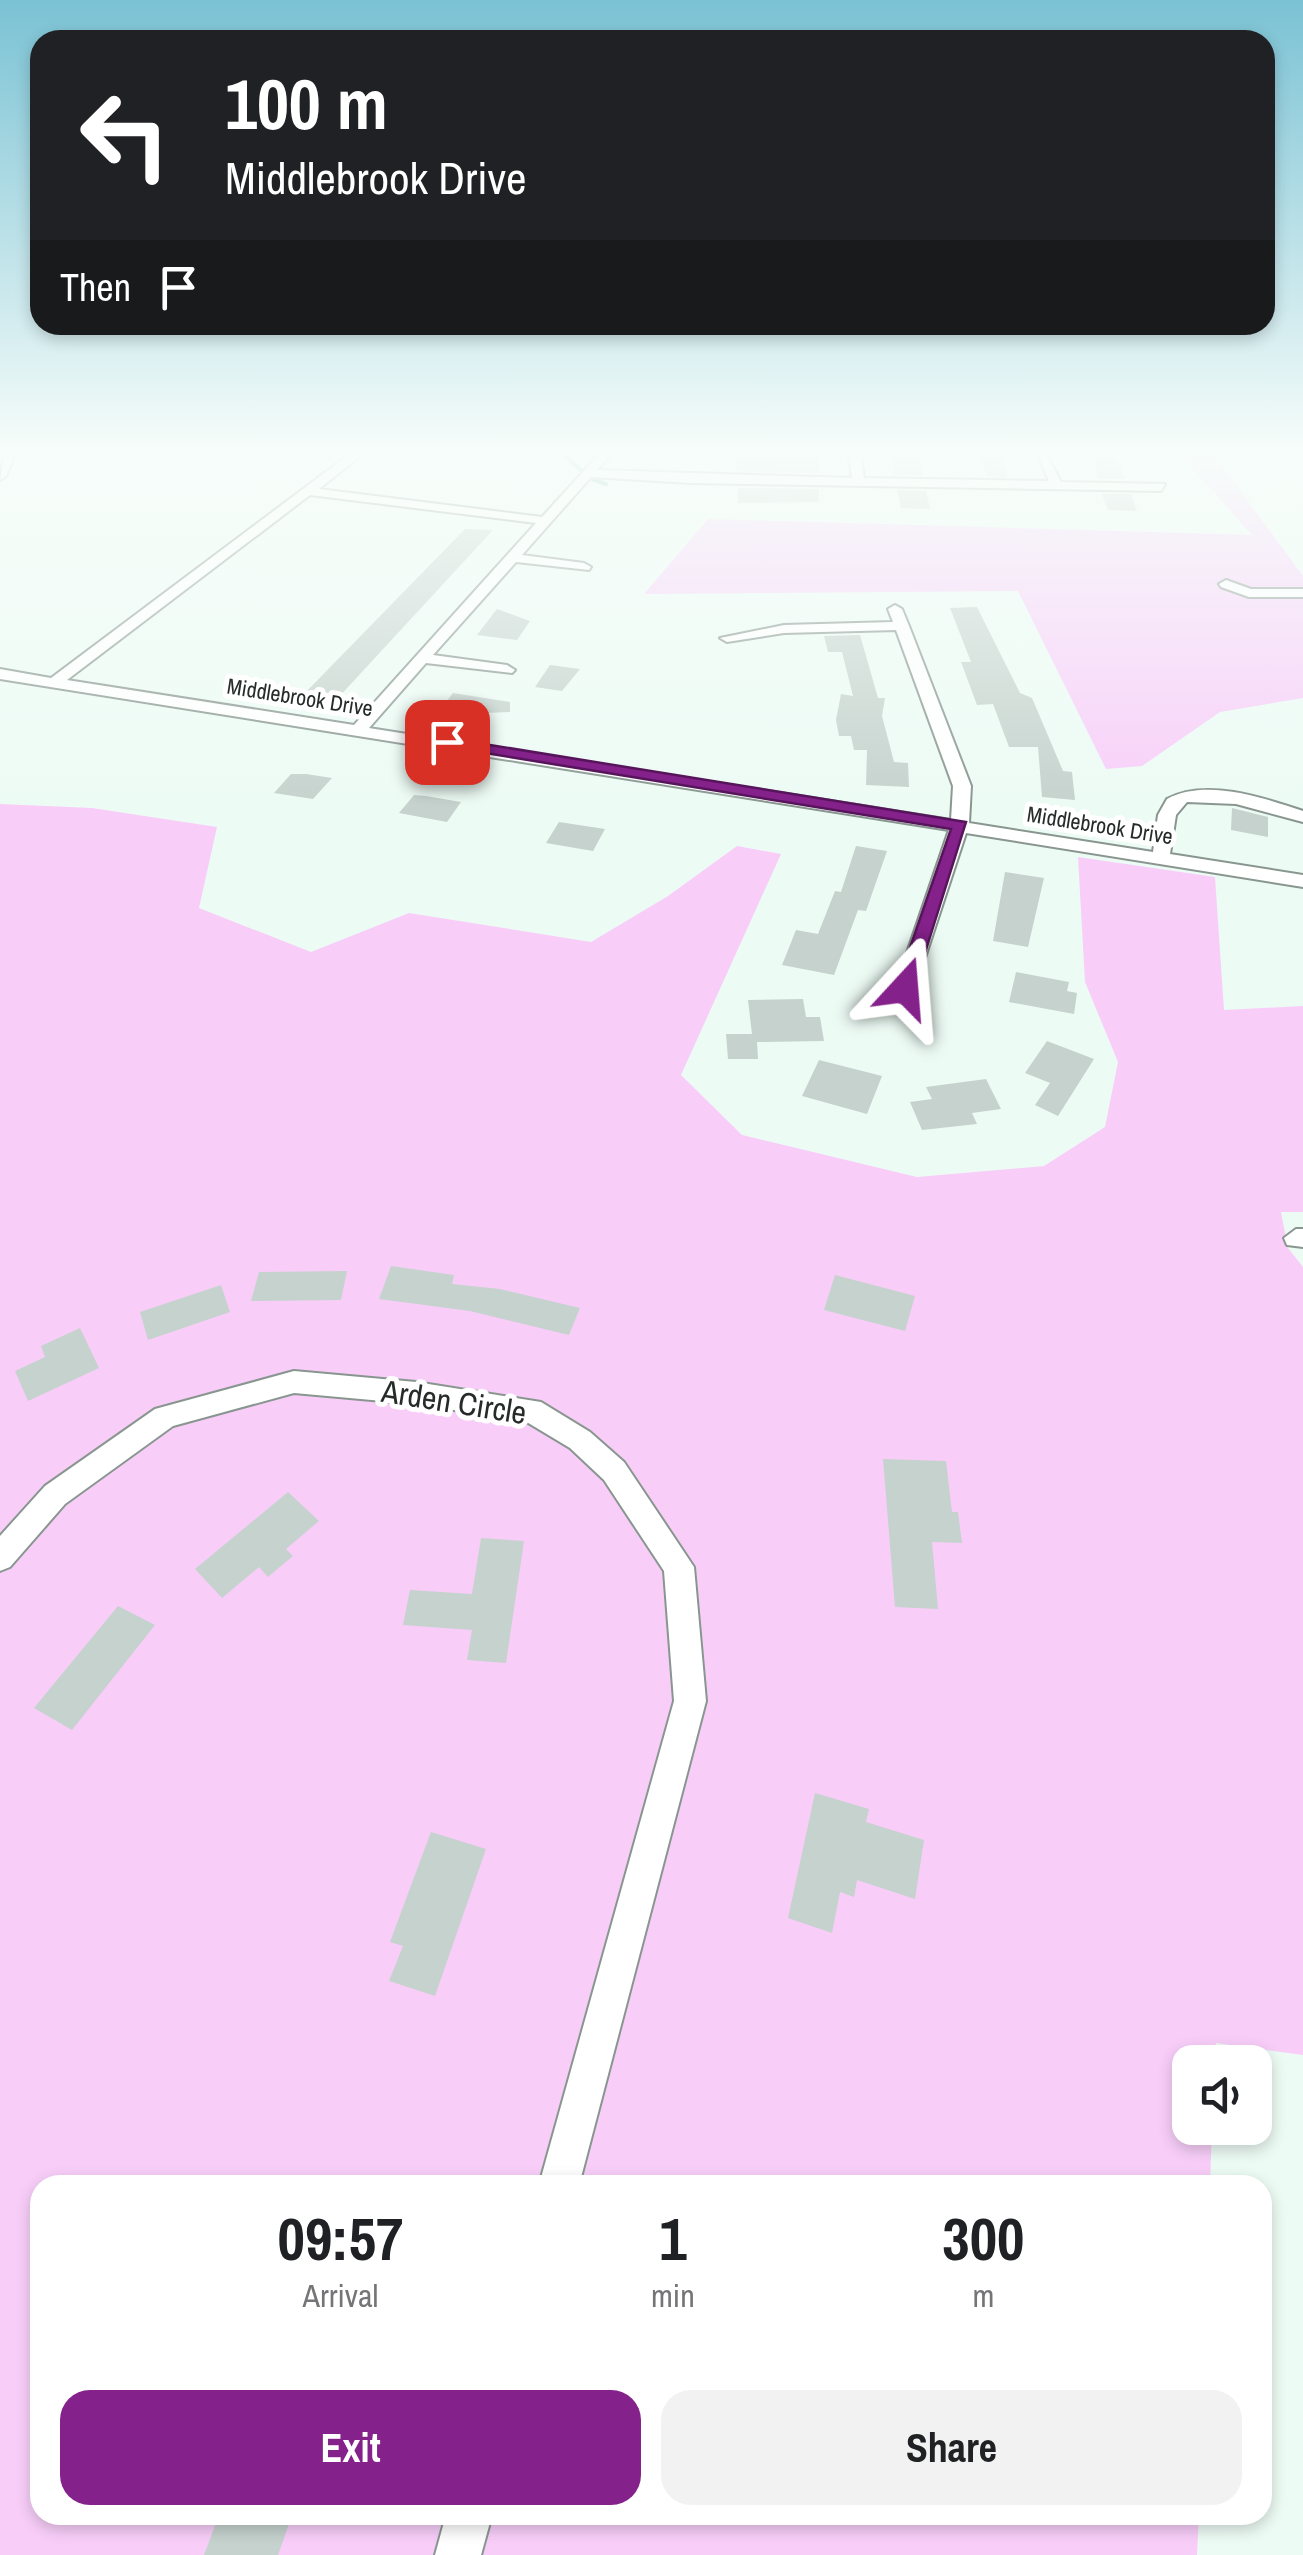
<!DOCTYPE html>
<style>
:root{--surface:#fff;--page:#f2f2f2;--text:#202124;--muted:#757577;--accent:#84218a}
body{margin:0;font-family:"Archivo Narrow",sans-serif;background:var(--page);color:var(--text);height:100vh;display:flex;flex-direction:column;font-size:38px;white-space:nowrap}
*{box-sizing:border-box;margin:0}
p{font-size:32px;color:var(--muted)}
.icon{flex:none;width:55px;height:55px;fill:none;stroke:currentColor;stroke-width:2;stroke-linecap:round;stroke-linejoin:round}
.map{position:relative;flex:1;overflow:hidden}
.details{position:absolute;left:30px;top:2175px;width:1242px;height:350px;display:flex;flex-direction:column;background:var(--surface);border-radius:30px;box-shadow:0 5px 15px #0003}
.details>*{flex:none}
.top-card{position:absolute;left:30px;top:30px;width:1245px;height:305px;border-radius:30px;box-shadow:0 5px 15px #0003;background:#202124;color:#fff;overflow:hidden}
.buttons{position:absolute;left:1172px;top:2045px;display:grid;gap:20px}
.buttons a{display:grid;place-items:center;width:100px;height:100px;border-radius:20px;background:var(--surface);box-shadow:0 5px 15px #0003;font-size:50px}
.pin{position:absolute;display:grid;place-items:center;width:85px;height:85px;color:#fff;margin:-42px;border-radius:20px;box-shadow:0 5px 15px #0006}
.me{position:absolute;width:110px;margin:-55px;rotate:19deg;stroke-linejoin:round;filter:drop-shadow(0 0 8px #0008)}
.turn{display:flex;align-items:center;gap:35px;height:210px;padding:0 30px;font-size:45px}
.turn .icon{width:130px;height:130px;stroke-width:2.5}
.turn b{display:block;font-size:70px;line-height:85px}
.then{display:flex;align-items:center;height:95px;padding:0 30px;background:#0003;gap:20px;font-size:38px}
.eta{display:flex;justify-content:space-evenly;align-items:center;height:170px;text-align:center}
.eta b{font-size:60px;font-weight:700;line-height:70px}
.primary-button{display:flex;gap:20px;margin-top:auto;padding:20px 30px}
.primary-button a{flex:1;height:115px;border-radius:30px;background:var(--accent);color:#fff;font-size:40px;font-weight:700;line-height:115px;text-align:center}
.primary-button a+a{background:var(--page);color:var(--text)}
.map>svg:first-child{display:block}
.green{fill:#f8cef9}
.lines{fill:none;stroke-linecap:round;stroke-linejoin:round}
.stream{stroke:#5ea48b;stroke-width:4}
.building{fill:#c5d2cd}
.minor-casing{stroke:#899690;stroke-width:4}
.minor{fill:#fff;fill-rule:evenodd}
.route{fill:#84218a;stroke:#56155a;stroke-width:2.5}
.labels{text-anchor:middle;stroke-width:10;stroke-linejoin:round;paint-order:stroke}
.far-street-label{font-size:22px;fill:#252b28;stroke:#fff}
.near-street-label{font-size:32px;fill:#252b28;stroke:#fff}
</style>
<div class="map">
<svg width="1303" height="2555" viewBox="0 0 1303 2555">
<rect width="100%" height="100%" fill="#edfbf5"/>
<g class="green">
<path d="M1176 450H1210L1303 576V698L1220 712 1142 766 1106 769 1018 591 644 594 708 519 1252 535Z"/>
<path d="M0 804 92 808 217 827 199 908 311 952 409 913 591 942 668 896 737 846 781 854 681 1075 742 1135 917 1177 1044 1166 1105 1127 1118 1062 1085 982 1078 857 1215 877 1224 1010 1303 1006V1212H1281L1288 1248 1303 1267V2055L1216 2043 1215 2062H1190V2128H1212L1210 2185H40V2515H1199L1197 2555H0Z"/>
</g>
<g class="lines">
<g class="stream">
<path d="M558 450 582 471"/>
<path d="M592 479 606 484"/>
</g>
</g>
<g class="building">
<path d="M786 450H816L820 473 737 471 736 455 786 457Z"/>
<path d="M891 450H917L923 475H894Z"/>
<path d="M978 450H999L1008 477 986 476Z"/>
<path d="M1095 453 1115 454 1125 479H1097Z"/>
<path d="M738 488 819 489V502L738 503Z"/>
<path d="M897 490 926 491 930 509 901 508Z"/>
<path d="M1102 494H1131L1137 511 1108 510Z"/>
<path d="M465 529 493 530 337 699 304 694Z"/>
<path d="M977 607 1020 693 1032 698 1063 771 1072 772 1075 800 1042 797 1038 747H1009L993 704 977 705 961 662H971L950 608Z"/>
<path d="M497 609 530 621 517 640 477 635Z"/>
<path d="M860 635 878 698H885L882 716 894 762 908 763 909 787 866 785 867 750H854L851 736H839L836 720 841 694 853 696 842 652H828L824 636Z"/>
<path d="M550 665 580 669 562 691 535 687Z"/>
<path d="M453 693 510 702V712L436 715Z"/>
<path d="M291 774H306L332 778 313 799 274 793Z"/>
<path d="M414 795 426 796 461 802 447 822 399 813Z"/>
<path d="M1232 808 1268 817V837L1231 830Z"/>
<path d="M559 822 605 829 593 851 546 843Z"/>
<path d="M856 846 887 851 866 911 858 910 834 975 782 965 796 930 818 934 835 891 841 892Z"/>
<path d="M1005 872 1044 878 1028 947 993 941Z"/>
<path d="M1016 972 1069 982 1067 991 1077 993 1074 1014 1009 1002Z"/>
<path d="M803 999 806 1017H820L824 1041 757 1042 758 1059H728L726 1034H752L748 1000Z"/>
<path d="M1047 1041 1094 1059 1058 1116 1035 1105 1050 1083 1025 1073Z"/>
<path d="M819 1060 882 1076 867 1114 802 1096Z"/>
<path d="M986 1079 1001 1109 972 1113 977 1124 922 1130 910 1102 932 1099 926 1087Z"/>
<path d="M391 1266 454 1275 452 1284 500 1289 580 1308 569 1335 470 1311 379 1299Z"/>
<path d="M347 1271 341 1300 251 1301 259 1272Z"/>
<path d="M835 1275 915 1296 905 1331 824 1310Z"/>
<path d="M221 1285 230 1312 148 1340 140 1312Z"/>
<path d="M80 1328 99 1368 28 1401 15 1371 45 1357 41 1346Z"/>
<path d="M883 1459 946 1461 952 1512H958L962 1543 932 1542 938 1609 895 1607Z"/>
<path d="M288 1492 319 1521 286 1549 293 1556 268 1577 259 1567 222 1598 195 1569Z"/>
<path d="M481 1538 524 1541 506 1663 467 1660 472 1630 403 1625 410 1590 472 1594Z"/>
<path d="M118 1606 155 1625 72 1730 34 1708Z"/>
<path d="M815 1793 869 1809 866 1822 924 1840 915 1899 857 1880 854 1897 840 1892 832 1933 788 1918Z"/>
<path d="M431 1832 486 1849 435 1996 389 1981 403 1946 390 1942Z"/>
<path d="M219 2515H292L278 2555H204Z"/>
</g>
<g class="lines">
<defs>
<g id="minor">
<path d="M5 450H17L6 476 0 480Z"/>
<path d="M355 450H368L319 489 542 517 603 450H615L597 470 852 478 848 450H860L864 478 1049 481 1037 453 1044 450 1061 482 1165 484 1161 491 691 483 591 477 522 555 584 563 591 567 589 570 516 562 433 655 507 665 515 670 512 673 426 663 369 728 951 820 953 786 896 630 784 633 727 642 720 638 784 625 893 622 888 609 895 605 902 609 909 626 971 786 969 823 1153 852 1158 815 1167 799C1206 778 1264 798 1303 811V822L1236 804 1187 802 1176 815 1170 854 1303 875V887L966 833 915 988 929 1018 919 1025 912 1023 895 988 949 830 0 679V669L51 678ZM310 495 536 523 354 725 67 680Z"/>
<path d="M1226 580 1251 589H1303V597H1249L1221 587 1219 584Z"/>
<path d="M1296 1229H1303V1247L1287 1245 1284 1238Z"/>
<path d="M294 1371 416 1382 541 1402 590 1432 624 1462 694 1567 706 1701 579 2185H539L674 1701 664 1571 604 1480 570 1448 525 1421 416 1404 294 1393 173 1426 65 1504 10 1567 0 1571V1536L45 1486 155 1409Z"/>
<path d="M446 2515H492L481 2555H435Z"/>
</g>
</defs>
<use href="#minor" class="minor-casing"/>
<use href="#minor" class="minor"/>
</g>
<linearGradient id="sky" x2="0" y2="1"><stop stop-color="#7ac2d4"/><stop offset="0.56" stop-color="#f7fdfa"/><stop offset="1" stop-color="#f7fdfa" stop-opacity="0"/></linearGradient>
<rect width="1303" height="807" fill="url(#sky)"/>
<path class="route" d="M447 738 966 822 914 988 905 993 896 988 951 829 442 746V739Z"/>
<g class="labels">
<g class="far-street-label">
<text transform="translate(300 697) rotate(9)" y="8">Middlebrook Drive</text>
<text transform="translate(1100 825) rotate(9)" y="8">Middlebrook Drive</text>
</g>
<g class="near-street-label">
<text transform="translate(454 1402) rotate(9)" y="11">Arden Circle</text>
</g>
</g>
</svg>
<div class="buttons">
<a><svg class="icon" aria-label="sound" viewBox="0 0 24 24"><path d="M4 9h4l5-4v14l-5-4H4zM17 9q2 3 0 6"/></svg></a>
</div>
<div class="pin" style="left:447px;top:742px;background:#d93025"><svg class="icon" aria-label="arrive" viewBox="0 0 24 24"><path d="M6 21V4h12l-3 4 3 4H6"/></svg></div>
<svg class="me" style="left:905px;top:988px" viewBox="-20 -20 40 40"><path d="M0-17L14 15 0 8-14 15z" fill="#84218a" stroke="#fff" stroke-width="4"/></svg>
<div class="top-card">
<div class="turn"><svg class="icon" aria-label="left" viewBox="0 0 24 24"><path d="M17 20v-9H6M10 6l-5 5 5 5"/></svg><div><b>100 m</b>Middlebrook Drive</div></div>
<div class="then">Then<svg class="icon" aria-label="arrive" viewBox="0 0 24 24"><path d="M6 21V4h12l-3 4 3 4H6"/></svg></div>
</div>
<section class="details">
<div class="eta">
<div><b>09:57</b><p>Arrival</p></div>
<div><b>1</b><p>min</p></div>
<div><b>300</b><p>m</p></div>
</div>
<div class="primary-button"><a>Exit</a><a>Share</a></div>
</section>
</div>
